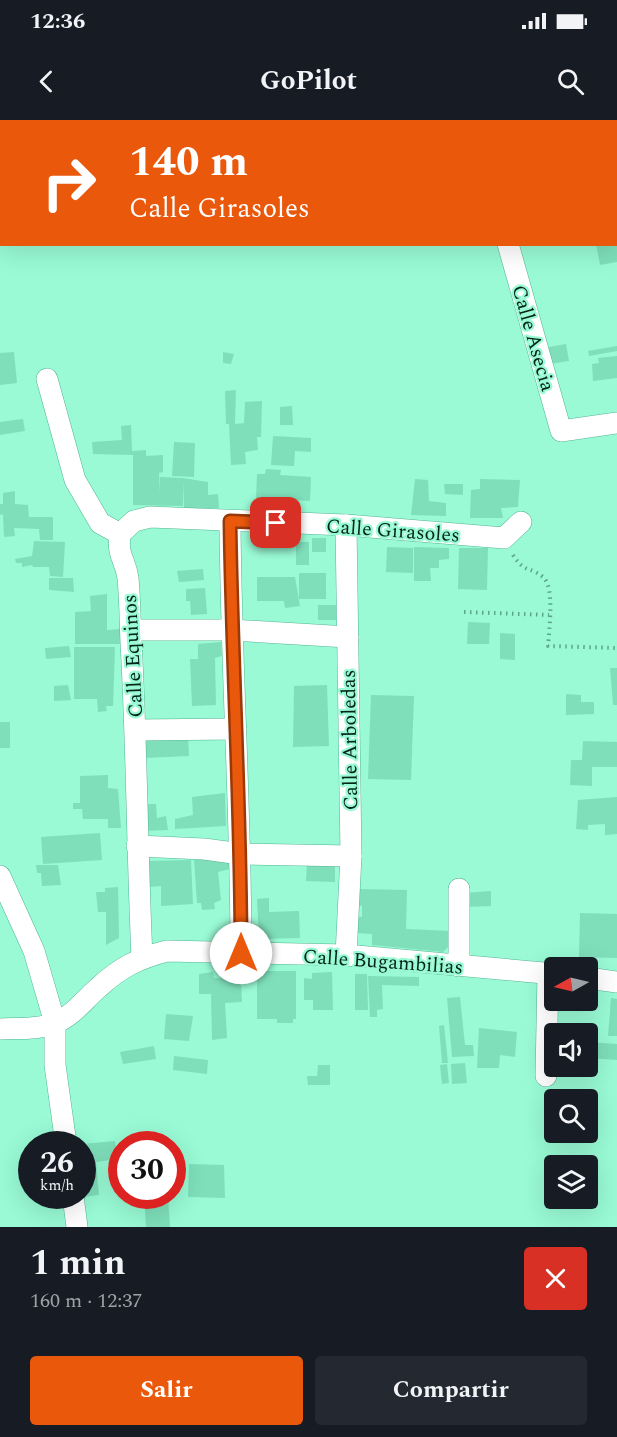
<!DOCTYPE html>
<html lang="es">
<meta charset="utf-8">
<style>
:root{--surface:#171b24;--page:#242831;--text:#f1f3f6;--muted:#9ea1a6;--accent:#ea580c}
body{margin:0;font-family:Spectral,serif;background:var(--page);color:var(--text);height:100vh;display:flex;flex-direction:column;font-size:22px;white-space:nowrap}
*{box-sizing:border-box;margin:0}
p{font-size:20px;color:var(--muted)}
.icon{flex:none;width:33px;height:33px;fill:none;stroke:currentColor;stroke-width:2;stroke-linecap:round;stroke-linejoin:round}
.map{position:relative;height:1107px;overflow:hidden}
.details{display:flex;flex-direction:column;background:var(--surface);flex:1}
.details>*{flex:none}
.banner{position:absolute;left:0px;top:0px;width:618px;height:126px;box-shadow:0 6px 24px #0002;background:#ea580c;color:#fff;overflow:hidden}
.needle{width:39px;rotate:262deg}
.buttons{position:absolute;left:544px;top:837px;display:grid;gap:12px}
.buttons a{display:grid;place-items:center;width:54px;height:54px;border-radius:6px;background:var(--surface);box-shadow:0 6px 24px #0002;font-size:30px}
.speed{position:absolute;left:18px;top:1011px;display:flex;gap:12px;font-size:30px;font-weight:700;text-align:center}
.speed>*{display:grid;place-content:center;width:78px;height:78px;border-radius:50%;background:var(--surface);box-shadow:0 6px 24px #0002;line-height:1}
.speed small{font-size:15px;font-weight:400}
.speed .limit{border:9px solid #d22;background:#fff;color:#111}
.pin{position:absolute;display:grid;place-items:center;width:51px;height:51px;color:#fff;margin:-26px;border-radius:12px;box-shadow:0 3px 9px #0006}
.me{position:absolute;width:66px;margin:-33px;rotate:0deg;stroke-linejoin:round;filter:drop-shadow(0 0 4px #0008)}
.turn{display:flex;align-items:center;gap:21px;height:126px;padding:0 30px;font-size:27px}
.turn .icon{width:78px;height:78px;stroke-width:2.5}
.turn b{display:block;font-size:42px;line-height:51px}
.round{display:grid;place-items:center;flex:none;width:63px;height:63px;border-radius:6px;background:var(--page)}
.overview{display:flex;align-items:center;justify-content:space-between;height:102px;padding:0 30px}
h1{font-size:36px;font-weight:700;line-height:45px}
.action{display:flex;gap:12px;margin-top:auto;padding:12px 30px}
.action a{flex:1;height:69px;border-radius:6px;background:var(--accent);color:#fff;font-size:24px;font-weight:700;line-height:69px;text-align:center}
.action a+a{background:var(--page);color:var(--text)}
.status{display:flex;justify-content:space-between;align-items:center;height:42px;padding:0 30px;background:var(--surface);direction:ltr}
.status svg{height:16px;fill:currentColor}
header{display:flex;justify-content:space-between;align-items:center;height:78px;padding:0 30px;background:var(--surface);font-size:27px;font-weight:700}
.map>svg:first-child{display:block}
.building{fill:#7fdfbb}
.lines{fill:none;stroke-linecap:round;stroke-linejoin:round}
.minor-casing{stroke:#53b593;stroke-width:22}
.path{stroke:#5ea58a;stroke-width:4;stroke-dasharray:1.5 4.5;stroke-linecap:butt}
.minor{stroke:#fff;stroke-width:21}
.route-casing{stroke:#983908;stroke-width:15}
.route{stroke:#ea580c;stroke-width:10}
.labels{text-anchor:middle;stroke-width:4.5;stroke-linejoin:round;paint-order:stroke}
.street-label{font-size:20px;fill:#042419;stroke:#99fad5}
</style>
<div class="status"><b>12:36</b><svg viewBox="0 0 49 12"><path d="M0 12V9h3v3zM5 12V6h3v6zM10 12V3h3v9zM15 12V0h3v12zM26 1h20v11H26zM47 4h2v5h-2z"/></svg></div>
<header><svg class="icon" aria-label="back" viewBox="0 0 24 24"><path d="M15 5l-7 7 7 7"/></svg>GoPilot<svg class="icon" aria-label="search" viewBox="0 0 24 24"><circle cx="10" cy="10" r="6"/><path d="M15 15l6 6"/></svg></header>
<div class="map">
<svg width="617" height="1107" viewBox="0 0 617 1107">
<rect width="100%" height="100%" fill="#99fad5"/>
<g class="building">
<path d="M596 124H617V142L600 145Z"/>
<path d="M566 224 569 241 543 245 538 229Z"/>
<path d="M617 226V231L589 236 588 231Z"/>
<path d="M14 232 17 263 0 265V233Z"/>
<path d="M223 232 234 234 231 244 223 243Z"/>
<path d="M617 236V258L593 261 592 244 599 243 598 238Z"/>
<path d="M236 270 235 304 244 303 245 282 262 281 261 317H257L258 330 245 332 246 344 231 345 229 304H226L225 271Z"/>
<path d="M292 286 293 305H280V287Z"/>
<path d="M23 299 25 311 0 315V302Z"/>
<path d="M131 305 132 331 146 330V336L163 335V352L159 353 160 373V357L183 358 208 362V375L218 374 219 388H184V361L183 386 133 385V335L93 334 92 322 122 320 121 306Z"/>
<path d="M273 316 311 318V332L295 331 294 346 271 345Z"/>
<path d="M174 322 195 323 194 357 172 356Z"/>
<path d="M266 349 281 350 280 355 311 357 310 381 256 378 257 354H265Z"/>
<path d="M415 359 428 360 429 381 446 383V396L411 395Z"/>
<path d="M480 359 520 360 518 387 501 388 503 398H470L471 370 480 369Z"/>
<path d="M444 364H463V375L445 374Z"/>
<path d="M15 371V384L28 385 29 397H53V420H40L39 409 14 408 15 416 4 417 3 394 0 395V384H3V373Z"/>
<rect x="312" y="418" width="14" height="14"/>
<path d="M34 421 65 422 63 457 50 456 49 447H33L32 445 22 447V443H16L15 439 32 436Z"/>
<rect x="296" y="422" width="13" height="23"/>
<path d="M387 427 413 428V453L386 452Z"/>
<path d="M414 427 449 428V439L439 440V448H430L431 461H414Z"/>
<path d="M459 428H488L487 470 458 469Z"/>
<path d="M203 449 204 460 179 462 177 451Z"/>
<rect x="299" y="453" width="27" height="26"/>
<path d="M257 457H295L300 486 285 488 284 481H257Z"/>
<path d="M49 458H73L74 472 49 470Z"/>
<path d="M205 468 207 494 191 495 190 481H186V469Z"/>
<path d="M107 474V510L120 509 121 524H75V492L91 491 90 476Z"/>
<rect x="318" y="485" width="18" height="15"/>
<path d="M468 502 490 503 489 524H467Z"/>
<path d="M500 513 515 514V540L500 539Z"/>
<path d="M221 522 222 536 215 538 216 585 192 586 190 539H198V524Z"/>
<path d="M69 526 71 537 46 539 45 528Z"/>
<path d="M74 527H115L113 586H106L107 591 98 592 97 579H74Z"/>
<path d="M610 548H617V585H613Z"/>
<path d="M68 565 71 580 54 581V566Z"/>
<path d="M327 565 329 626 293 627 294 566Z"/>
<path d="M566 574 581 575V582H594V594L566 595Z"/>
<path d="M371 575 414 576 411 660 368 659Z"/>
<rect x="0" y="602" width="10" height="26"/>
<path d="M188 615 189 636 144 638 143 617Z"/>
<path d="M583 621 617 622V647H592V666L570 665 571 640H582Z"/>
<path d="M108 655V668L118 669 121 708H108V699H83L82 689H73V683H80V656Z"/>
<path d="M225 673 226 706 175 709V699L193 695 192 677Z"/>
<path d="M617 677V714L605 715V704L588 705V710L576 709 578 680Z"/>
<path d="M144 684H156L157 698 166 696 168 710 144 711Z"/>
<path d="M100 713 102 740 43 744 41 717Z"/>
<path d="M230 737V749L218 752 221 780 214 783 215 789 202 790 201 783H197L194 740Z"/>
<path d="M191 740 193 784 161 786V766L148 767 147 741Z"/>
<path d="M307 742H335V762L306 761Z"/>
<path d="M36 745H58L61 765 42 766 41 753H37Z"/>
<path d="M118 767 119 818 106 825V792H98L96 772H105V768Z"/>
<path d="M357 769 407 770 406 809 451 811 452 823 443 832 372 825V814L356 813V796L362 797V786L356 785Z"/>
<path d="M491 771V786L465 787 464 773Z"/>
<path d="M269 778V792L299 791 300 818 259 819 257 779Z"/>
<path d="M580 793 617 794V838L579 837Z"/>
<path d="M257 851H296V899H293V903H277V899H257Z"/>
<path d="M213 852 214 858 241 859 242 882 225 883 227 918 212 920 211 874H199V854Z"/>
<path d="M332 852 333 890H313V880H304V858L312 859V853Z"/>
<path d="M355 854H367L368 890H355Z"/>
<path d="M368 856 419 857V866L382 865 383 889 377 890V897H370Z"/>
<path d="M460 877 465 925H473L474 936 452 937 447 878Z"/>
<path d="M611 878 617 879V916H608Z"/>
<path d="M166 894 193 896 189 921 164 919Z"/>
<path d="M444 905 448 943H442L439 906Z"/>
<path d="M479 908 517 912 515 937 500 935 499 948H477Z"/>
<path d="M588 922 617 924V940L588 938Z"/>
<path d="M154 926 156 939 123 944 120 932Z"/>
<path d="M174 936 208 940 207 954 173 950Z"/>
<path d="M465 943 467 963 452 964 451 944Z"/>
<path d="M447 944 449 963 442 964 440 945Z"/>
<path d="M318 945H330V965H308L307 956H317Z"/>
<path d="M164 1019V1024H138L137 1020Z"/>
<path d="M115 1021 118 1039 96 1042 99 1075 83 1077 82 1024Z"/>
<path d="M189 1044 224 1045 225 1078 188 1077Z"/>
<path d="M144 1076H168L170 1107H146Z"/>
</g>
<g class="lines">
<defs>
<g id="minor">
<path d="M477 0 478 2"/>
<path d="M508 124 561 311 617 303"/>
<path d="M47 259 75 360 100 403 120 414"/>
<path d="M230 401C231 545 241 689 241 833"/>
<path d="M346 405 351 736 346 835"/>
<path d="M120 414C117 437 125 438 128 458 130 479 130 501 131 522 137 627 137 732 142 837"/>
<path d="M120 414 134 401 150 397 346 405 504 418 521 402"/>
<path d="M131 510H231L348 517"/>
<path d="M136 610 236 609"/>
<path d="M137 726 204 729 241 734 351 736"/>
<path d="M0 756 34 831 55 903V945L66 1024"/>
<path d="M459 846V769"/>
<path d="M588 858 617 862"/>
<path d="M0 909C17 908 39 910 55 903 73 896 84 880 98 868 119 848 139 838 167 831L346 835 555 854"/>
<path d="M546 956 548 854"/>
<path d="M73 1076 77 1107"/>
</g>
</defs>
<use href="#minor" class="minor-casing"/>
<g class="path">
<path d="M513 435C525 454 530 446 543 457 555 467 549 511 548 526L617 528"/>
<path d="M464 492 549 495"/>
</g>
<use href="#minor" class="minor"/>
</g>
<g class="lines">
<defs>
<path id="route" d="M241 833C241 689 232 545 230 401L276 403"/>
</defs>
<use href="#route" class="route-casing"/>
<use href="#route" class="route"/>
</g>
<g class="labels">
<g class="street-label">
<text transform="translate(534 218) rotate(74)" y="7">Calle Asecia</text>
<text transform="translate(393 410) rotate(4)" y="7">Calle Girasoles</text>
<text transform="translate(132 536) rotate(-93)" y="7">Calle Equinos</text>
<text transform="translate(349 620) rotate(-91)" y="7">Calle Arboledas</text>
<text transform="translate(383 841) rotate(4)" y="7">Calle Bugambilias</text>
</g>
</g>
</svg>
<div class="buttons">
<a><svg class="needle" viewBox="-14 -14 28 28"><path d="M0-13l5 13h-10z" fill="#e53935"/><path d="M0 13l5-13h-10z" fill="#9ea1a6"/></svg></a>
<a><svg class="icon" aria-label="sound" viewBox="0 0 24 24"><path d="M4 9h4l5-4v14l-5-4H4zM17 9q2 3 0 6"/></svg></a>
<a><svg class="icon" aria-label="search" viewBox="0 0 24 24"><circle cx="10" cy="10" r="6"/><path d="M15 15l6 6"/></svg></a>
<a><svg class="icon" aria-label="layers" viewBox="0 0 24 24"><path d="M12 4l9 5-9 5-9-5zM3 14l9 5 9-5"/></svg></a>
</div>
<div class="speed"><div>26<small>km/h</small></div><div class="limit">30</div></div>
<div class="pin" style="left:276px;top:403px;background:#d93025"><svg class="icon" aria-label="arrive" viewBox="0 0 24 24"><path d="M6 21V4h12l-3 4 3 4H6"/></svg></div>
<svg class="me" style="left:241px;top:833px" viewBox="-20 -20 40 40"><circle r="19" fill="#fff"/><path d="M0-13L10 11 0 6-10 11z" fill="#ea580c"/></svg>
<div class="banner">
<div class="turn"><svg class="icon" aria-label="right" viewBox="0 0 24 24"><path d="M7 20v-9h11M14 6l5 5-5 5"/></svg><div><b>140 m</b>Calle Girasoles</div></div>
</div>
</div>
<section class="details">
<div class="overview"><div><h1>1 min</h1><p>160 m · 12:37</p></div><a class="round" style="background:#d93025;color:#fff"><svg class="icon" aria-label="close" viewBox="0 0 24 24"><path d="M6 6l12 12M18 6L6 18"/></svg></a></div>
<div class="action"><a>Salir</a><a>Compartir</a></div>
</section>
